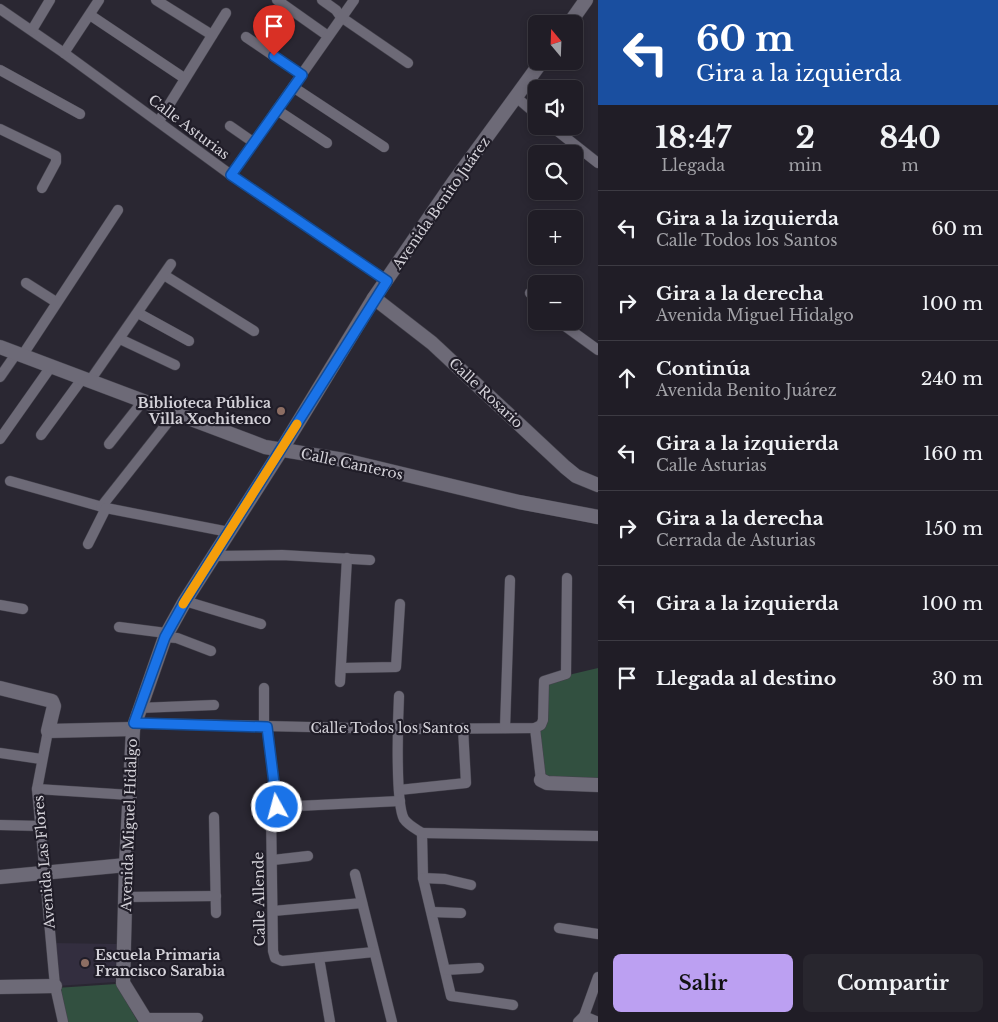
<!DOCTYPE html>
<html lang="es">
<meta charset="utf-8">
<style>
:root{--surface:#201d26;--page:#28262e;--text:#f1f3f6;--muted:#a2a2a7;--line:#3d3b43;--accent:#bca0f2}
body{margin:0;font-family:"Libre Baskerville",serif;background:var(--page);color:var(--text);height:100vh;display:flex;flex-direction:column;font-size:19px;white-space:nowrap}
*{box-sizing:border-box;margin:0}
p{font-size:16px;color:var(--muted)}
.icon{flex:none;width:28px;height:28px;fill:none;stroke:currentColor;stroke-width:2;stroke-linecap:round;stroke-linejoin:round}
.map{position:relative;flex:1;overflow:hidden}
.sheet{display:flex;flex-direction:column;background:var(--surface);width:400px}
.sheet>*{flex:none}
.guide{background:#1a4fa0;color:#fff;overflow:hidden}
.needle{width:32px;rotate:341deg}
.buttons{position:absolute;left:528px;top:15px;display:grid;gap:10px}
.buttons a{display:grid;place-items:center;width:55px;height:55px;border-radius:8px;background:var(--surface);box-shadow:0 2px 8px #0003,0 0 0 1px var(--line);font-size:25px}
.pin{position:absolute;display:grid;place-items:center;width:42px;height:42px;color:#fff;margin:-51px -21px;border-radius:50% 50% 50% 0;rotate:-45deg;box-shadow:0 0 5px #0007}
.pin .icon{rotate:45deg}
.me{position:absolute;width:55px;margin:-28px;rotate:353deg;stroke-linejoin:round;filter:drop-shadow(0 0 4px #0008)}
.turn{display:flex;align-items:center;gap:18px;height:105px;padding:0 15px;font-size:22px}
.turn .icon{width:65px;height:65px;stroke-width:2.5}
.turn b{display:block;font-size:35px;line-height:42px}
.eta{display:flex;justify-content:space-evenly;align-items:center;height:85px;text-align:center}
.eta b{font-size:30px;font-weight:700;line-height:35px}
.cta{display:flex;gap:10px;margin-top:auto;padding:10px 15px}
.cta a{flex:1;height:58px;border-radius:8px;background:var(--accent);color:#111;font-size:20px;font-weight:700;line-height:58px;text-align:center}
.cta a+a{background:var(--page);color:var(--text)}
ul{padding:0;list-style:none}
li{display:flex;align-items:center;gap:15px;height:75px;padding:0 15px;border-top:1px solid var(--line)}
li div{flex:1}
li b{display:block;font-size:19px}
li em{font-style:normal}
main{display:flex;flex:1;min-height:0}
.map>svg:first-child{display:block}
.built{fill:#332e3f}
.green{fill:#325040}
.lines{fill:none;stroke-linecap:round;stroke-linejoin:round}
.street-casing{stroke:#44424c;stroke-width:11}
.secondary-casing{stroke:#44424c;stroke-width:15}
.street{stroke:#6d6a77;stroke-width:10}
.secondary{stroke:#6d6a77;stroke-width:14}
.route-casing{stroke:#114b97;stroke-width:12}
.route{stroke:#1a73e8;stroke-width:9}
.slow{stroke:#f59e0b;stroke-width:9}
.education-dot{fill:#8d6e63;stroke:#201d28;stroke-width:2}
.labels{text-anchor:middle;stroke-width:4.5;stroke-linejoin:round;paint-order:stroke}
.street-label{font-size:14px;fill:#d4d2d9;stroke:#201d28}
.poi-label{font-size:14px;font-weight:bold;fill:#d4d2d9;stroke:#201d28;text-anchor:end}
</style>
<main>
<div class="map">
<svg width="598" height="1022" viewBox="0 0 598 1022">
<rect width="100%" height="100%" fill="#2a2732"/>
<path class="built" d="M52 943 117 944 115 982 57 986Z"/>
<g class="green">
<path d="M598 668V783L541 780 538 720 543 681Z"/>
<path d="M116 984 138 1022H63L56 988Z"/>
</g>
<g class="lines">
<defs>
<g id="street">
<path d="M156 0 212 35"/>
<path d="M277 0 328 36"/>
<path d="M322 0 336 10 341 17 408 63"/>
<path d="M0 9 64 53 231 175 387 281"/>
<path d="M90 15 184 78"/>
<path d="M32 30 50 0"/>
<path d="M246 37 302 75"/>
<path d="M64 53 99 0"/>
<path d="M0 70 80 114"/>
<path d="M293 87 384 147"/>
<path d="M516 97 536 114"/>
<path d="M277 110 327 143"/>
<path d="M159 121 226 13"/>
<path d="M230 126 253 142"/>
<path d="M551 126 598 163"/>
<path d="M0 129 56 156V162L42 188"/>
<path d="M231 175 354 0"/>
<path d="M164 275 254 331"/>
<path d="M26 283 56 302"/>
<path d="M530 293 536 300"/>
<path d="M138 313 189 341"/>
<path d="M558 321 598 350"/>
<path d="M120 339 175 365"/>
<path d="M22 356 118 210"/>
<path d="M0 377 16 354"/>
<path d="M89 382 171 264"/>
<path d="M41 435 82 379"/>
<path d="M0 439 50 368"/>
<path d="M109 444 143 401"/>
<path d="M10 481 106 508 229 532"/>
<path d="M101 507 176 412"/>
<path d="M88 544 106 508"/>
<path d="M215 556 282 555 370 560"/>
<path d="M185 601 261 624"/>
<path d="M0 605 23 609"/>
<path d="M119 627 166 633"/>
<path d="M165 637 177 638 211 651"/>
<path d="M342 668 396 667 400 604"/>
<path d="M340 682 347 558"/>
<path d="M399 696C398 717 395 803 404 819 408 825 416 829 422 833"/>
<path d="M139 708 214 705"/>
<path d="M134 723 397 729 535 728 541 725 543 720 544 681 566 674 567 578"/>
<path d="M264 727V688"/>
<path d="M267 727 277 807"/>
<path d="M505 728 510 580"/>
<path d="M535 728 541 780"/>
<path d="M48 731 37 789 55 986 63 1022"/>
<path d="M0 753 41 759"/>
<path d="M37 789 130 795"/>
<path d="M399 790 466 783 463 728"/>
<path d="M214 817 216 913"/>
<path d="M0 825 41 826"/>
<path d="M422 833 423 878 451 996 513 1005"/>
<path d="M422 833 598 836"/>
<path d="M273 860 308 856"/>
<path d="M355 874 392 1022"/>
<path d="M423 878 445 879 471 885"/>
<path d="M125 897 216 896"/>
<path d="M273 911 362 903"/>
<path d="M432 912 461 913"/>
<path d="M559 928 598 934"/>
<path d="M374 952 282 961 275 958 273 951 271 812 277 807 400 801"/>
<path d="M319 958 330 1022"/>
<path d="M445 970 479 968"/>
<path d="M584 1016 598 1022"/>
<path d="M145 1018H198"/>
<path d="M578 1022 584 1016 598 977"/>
</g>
<g id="secondary">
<path d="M569 24 586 0"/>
<path d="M374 298 432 343 565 467 576 476 598 485"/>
<path d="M0 347 265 447 344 460 519 502 598 517"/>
<path d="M0 688 52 701 54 706 48 731 133 729"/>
<path d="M541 780 547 783 598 785"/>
<path d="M0 877 126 865"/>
<path d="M0 987 55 986"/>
<path d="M147 1022 123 983 126 865 133 729 165 637 185 601 282 449 374 298 453 183 542 61"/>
</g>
</defs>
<use href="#street" class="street-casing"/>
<use href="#secondary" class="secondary-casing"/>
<use href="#street" class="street"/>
<use href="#secondary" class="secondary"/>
</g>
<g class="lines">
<defs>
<path id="route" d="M274 56 302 75 231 175 387 281 185 601 165 637 134 723 267 727 277 807"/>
</defs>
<use href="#route" class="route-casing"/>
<use href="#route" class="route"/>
<path class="slow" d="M183 604 297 424"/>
</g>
<g class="education-dot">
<circle cx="281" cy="411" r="5"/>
<circle cx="85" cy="963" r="5"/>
</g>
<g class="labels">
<g class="street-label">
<text transform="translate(189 127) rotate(37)" y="5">Calle Asturias</text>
<text transform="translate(441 203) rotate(-55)" y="5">Avenida Benito Juárez</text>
<text transform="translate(486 393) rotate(43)" y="5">Calle Rosario</text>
<text transform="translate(352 464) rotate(12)" y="5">Calle Canteros</text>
<text x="390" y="733">Calle Todos los Santos</text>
<text transform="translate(129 825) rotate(-88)" y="5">Avenida Miguel Hidalgo</text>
<text transform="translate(44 862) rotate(-95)" y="5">Avenida Las Flores</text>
<text transform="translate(259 899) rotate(-91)" y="5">Calle Allende</text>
</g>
<g class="poi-label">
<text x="271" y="408">Biblioteca Pública<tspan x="271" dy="16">Villa Xochitenco</tspan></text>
<text x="95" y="960" text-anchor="start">Escuela Primaria<tspan x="95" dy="16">Francisco Sarabia</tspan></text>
</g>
</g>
</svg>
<div class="buttons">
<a><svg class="needle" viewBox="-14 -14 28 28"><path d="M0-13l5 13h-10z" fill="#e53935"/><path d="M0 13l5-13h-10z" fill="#a2a2a7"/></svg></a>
<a><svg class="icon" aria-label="sound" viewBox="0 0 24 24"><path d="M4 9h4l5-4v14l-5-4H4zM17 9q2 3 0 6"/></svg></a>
<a><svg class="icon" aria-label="search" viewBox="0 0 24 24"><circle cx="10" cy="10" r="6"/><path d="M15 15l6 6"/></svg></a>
<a>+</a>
<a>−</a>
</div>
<div class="pin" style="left:274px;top:56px;background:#d93025"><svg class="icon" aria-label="arrive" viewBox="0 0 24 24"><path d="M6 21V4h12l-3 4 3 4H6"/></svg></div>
<svg class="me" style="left:277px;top:807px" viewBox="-20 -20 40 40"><circle r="17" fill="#1a73e8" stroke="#fff" stroke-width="3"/><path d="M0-11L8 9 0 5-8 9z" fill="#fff"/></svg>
</div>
<section class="sheet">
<div class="guide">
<div class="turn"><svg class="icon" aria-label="left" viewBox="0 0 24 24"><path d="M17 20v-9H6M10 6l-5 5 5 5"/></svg><div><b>60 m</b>Gira a la izquierda</div></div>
</div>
<div class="eta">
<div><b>18:47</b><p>Llegada</p></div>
<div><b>2</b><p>min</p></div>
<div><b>840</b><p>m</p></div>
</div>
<ul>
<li><svg class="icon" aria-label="left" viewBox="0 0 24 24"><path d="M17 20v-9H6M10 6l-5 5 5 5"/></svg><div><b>Gira a la izquierda</b><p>Calle Todos los Santos</p></div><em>60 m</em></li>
<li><svg class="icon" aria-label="right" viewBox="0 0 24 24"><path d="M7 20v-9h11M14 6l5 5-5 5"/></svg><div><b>Gira a la derecha</b><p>Avenida Miguel Hidalgo</p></div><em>100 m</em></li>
<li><svg class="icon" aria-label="ahead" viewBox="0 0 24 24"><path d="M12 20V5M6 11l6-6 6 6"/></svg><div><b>Continúa</b><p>Avenida Benito Juárez</p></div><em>240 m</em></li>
<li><svg class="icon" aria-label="left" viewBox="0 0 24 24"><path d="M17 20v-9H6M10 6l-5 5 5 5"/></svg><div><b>Gira a la izquierda</b><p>Calle Asturias</p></div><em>160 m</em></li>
<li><svg class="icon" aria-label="right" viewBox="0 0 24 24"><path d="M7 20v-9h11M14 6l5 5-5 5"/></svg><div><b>Gira a la derecha</b><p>Cerrada de Asturias</p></div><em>150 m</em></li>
<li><svg class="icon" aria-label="left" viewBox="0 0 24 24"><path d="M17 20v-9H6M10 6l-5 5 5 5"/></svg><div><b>Gira a la izquierda</b></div><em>100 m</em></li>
<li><svg class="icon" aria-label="arrive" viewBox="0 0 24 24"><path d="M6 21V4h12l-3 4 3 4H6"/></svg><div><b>Llegada al destino</b></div><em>30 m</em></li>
</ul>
<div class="cta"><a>Salir</a><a>Compartir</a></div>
</section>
</main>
